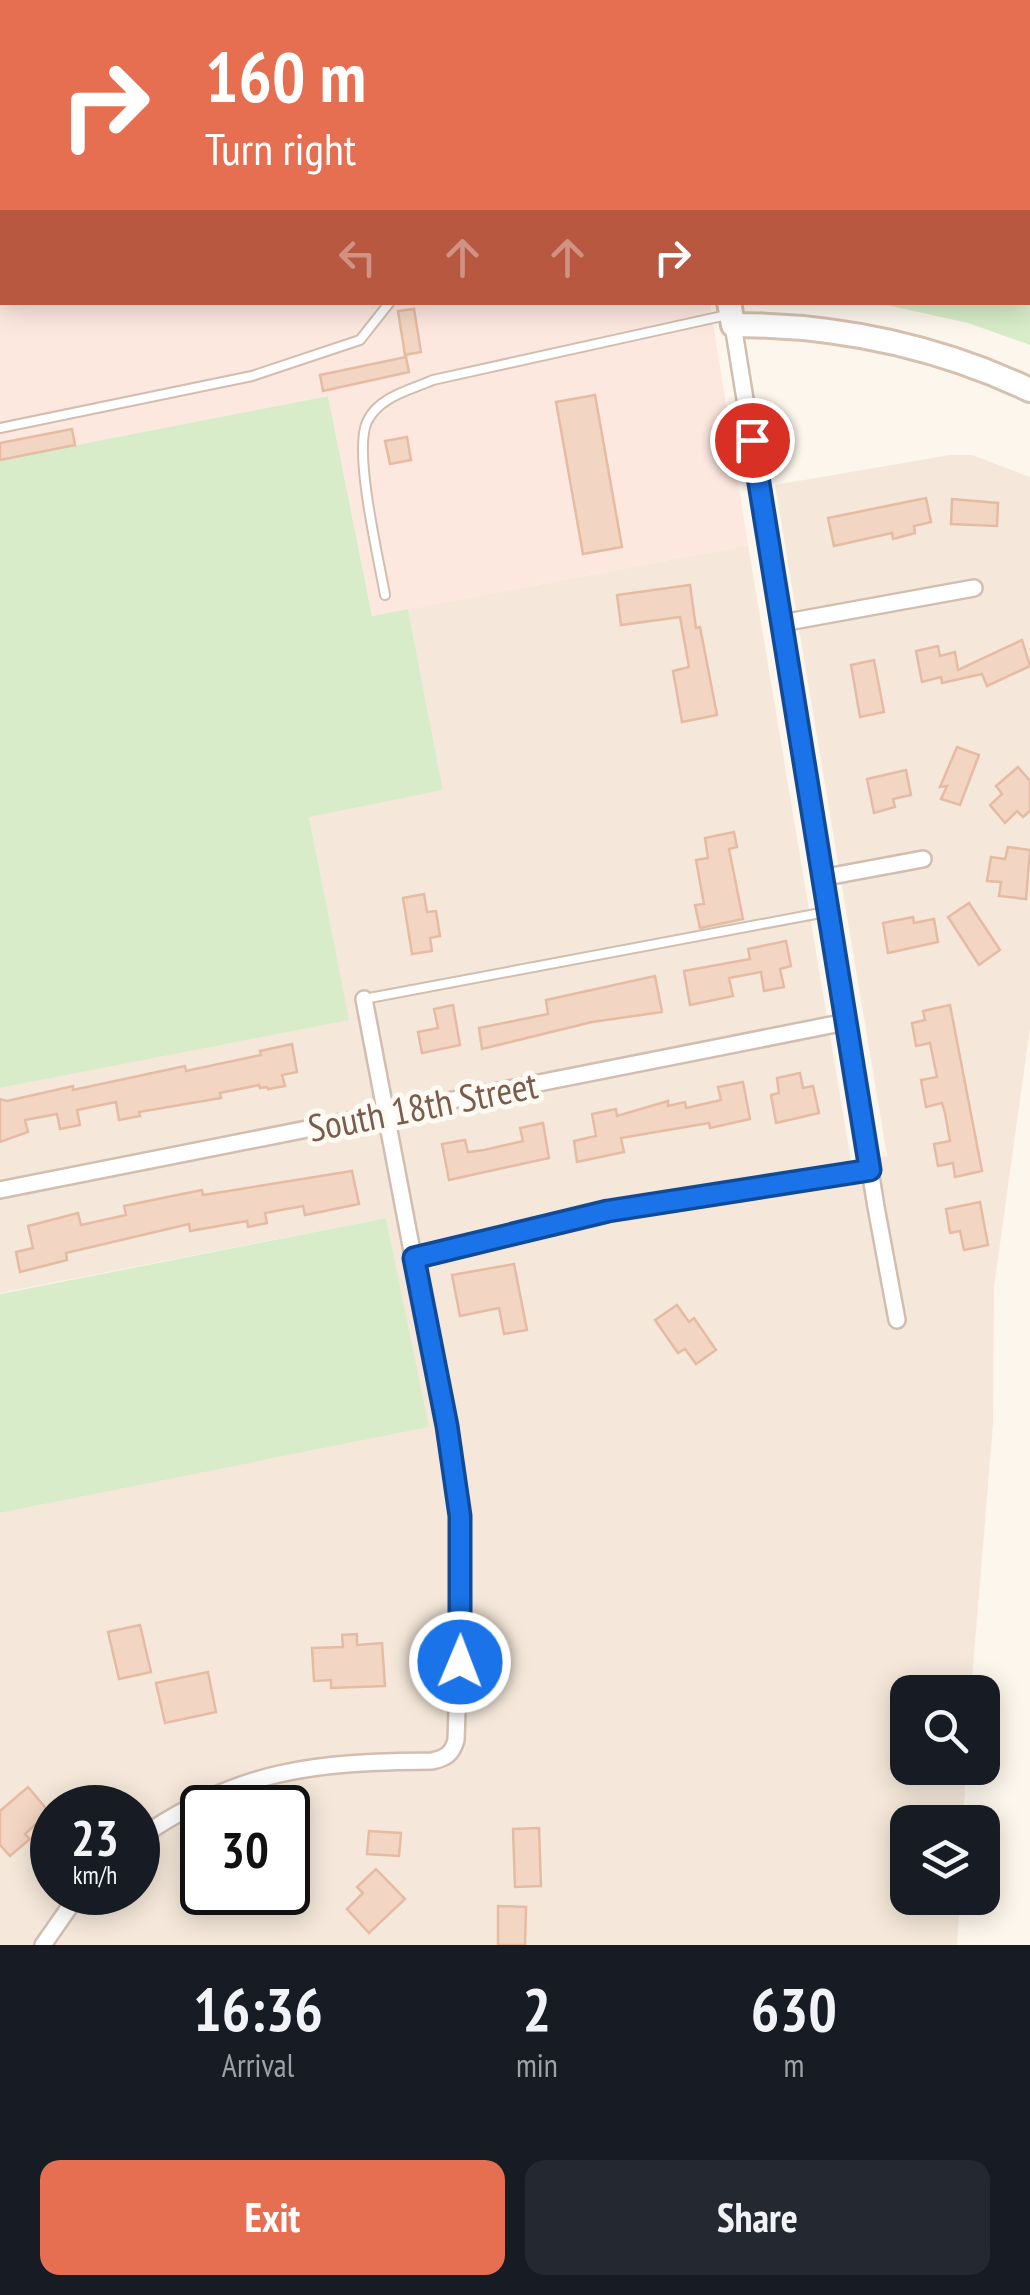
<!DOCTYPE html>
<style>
:root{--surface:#171b24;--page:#242831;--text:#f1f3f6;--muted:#9ea1a6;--accent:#e76f51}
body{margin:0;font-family:"PT Sans Narrow",sans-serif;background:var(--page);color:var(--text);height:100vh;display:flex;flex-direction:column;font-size:38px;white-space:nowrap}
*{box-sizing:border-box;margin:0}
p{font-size:32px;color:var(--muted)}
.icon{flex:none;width:55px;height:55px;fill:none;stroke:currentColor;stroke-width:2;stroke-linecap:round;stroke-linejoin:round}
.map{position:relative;height:1945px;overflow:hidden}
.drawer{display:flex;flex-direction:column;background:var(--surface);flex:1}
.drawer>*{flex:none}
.hud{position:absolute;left:0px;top:0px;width:1030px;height:305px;box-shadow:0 5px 25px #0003;background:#e76f51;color:#fff;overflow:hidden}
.controls{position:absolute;left:890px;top:1675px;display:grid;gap:20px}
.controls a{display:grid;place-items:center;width:110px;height:110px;border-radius:20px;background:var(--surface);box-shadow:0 5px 25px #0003;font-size:50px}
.speed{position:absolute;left:30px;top:1785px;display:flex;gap:20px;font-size:50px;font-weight:700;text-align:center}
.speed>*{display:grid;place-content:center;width:130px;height:130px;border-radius:50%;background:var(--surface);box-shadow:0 5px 25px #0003;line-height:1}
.speed small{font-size:25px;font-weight:400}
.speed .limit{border:5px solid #111;border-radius:15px;background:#fff;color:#111}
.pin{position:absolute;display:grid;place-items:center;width:85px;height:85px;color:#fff;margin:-42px;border:5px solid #fff;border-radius:50%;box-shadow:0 2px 10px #0007}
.me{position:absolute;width:110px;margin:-55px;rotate:1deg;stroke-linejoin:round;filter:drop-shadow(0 0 8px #0008)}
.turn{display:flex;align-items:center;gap:35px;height:210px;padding:0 40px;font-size:45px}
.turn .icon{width:130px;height:130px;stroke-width:2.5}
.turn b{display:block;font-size:70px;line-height:85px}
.lanes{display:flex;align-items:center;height:95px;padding:0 40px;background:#0003;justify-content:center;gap:50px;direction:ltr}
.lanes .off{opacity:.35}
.eta{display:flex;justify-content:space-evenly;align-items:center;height:170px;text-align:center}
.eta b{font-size:60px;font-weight:600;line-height:70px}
.cta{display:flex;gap:20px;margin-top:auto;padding:20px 40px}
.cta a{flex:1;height:115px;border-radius:20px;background:var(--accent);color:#fff;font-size:40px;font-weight:600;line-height:115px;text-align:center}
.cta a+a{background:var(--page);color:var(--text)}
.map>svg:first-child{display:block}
.residential{fill:#f5e8da;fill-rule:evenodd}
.commercial{fill:#fde8e0}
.green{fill:#d8ecc9}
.building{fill:#f3d5c3;stroke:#e6bba3;stroke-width:2.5}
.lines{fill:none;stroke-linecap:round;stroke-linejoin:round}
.lane-casing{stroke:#d1beb0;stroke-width:12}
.street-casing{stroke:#d1beb0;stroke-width:20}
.secondary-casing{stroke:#d6c0b0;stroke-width:28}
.lane{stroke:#fff;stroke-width:8}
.street{stroke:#fff;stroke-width:15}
.secondary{stroke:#fff;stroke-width:22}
.route-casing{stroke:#114b97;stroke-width:25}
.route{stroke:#1a73e8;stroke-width:18}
.labels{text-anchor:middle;stroke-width:10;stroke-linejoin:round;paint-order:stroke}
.street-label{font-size:38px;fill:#7a5c4d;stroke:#fffaf3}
</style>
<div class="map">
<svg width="1030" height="1945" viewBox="0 0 1030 1945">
<rect width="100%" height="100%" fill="#fdf6ec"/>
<path class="residential" d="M950 455H972L1030 477V1028L994 1287 993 1425 971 1692H908V1768H966L963 1822H908V1898H960L957 1945H0V1513L428 1427 386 1218 0 1293V1088L348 1019 309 816 443 790 408 609 748 545 851 1161 887 1156 775 485ZM52 1808H138V1892H52ZM202 1808H288V1892H202Z"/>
<path class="commercial" d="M0 0H661V2H2V302L710 303 748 545 372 616 328 396 0 460Z"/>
<g class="green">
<path d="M705 0H1030V345L968 323 878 303 1028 302V2Z"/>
<path d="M328 396 372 616 408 609 443 790 309 817 349 1020 0 1088V460Z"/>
<path d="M386 1218 429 1427 0 1513V1294Z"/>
</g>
<g class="building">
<path d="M414 309 421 352 405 355 398 311Z"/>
<path d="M406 357 409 372 323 391 320 375Z"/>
<path d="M595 395 622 547 583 554 556 402Z"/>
<path d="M72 429 75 445 0 460V443Z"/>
<path d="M407 437 411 460 390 464 385 441Z"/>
<path d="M926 498 931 522 914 526 915 533 893 539 892 533 834 546 828 518Z"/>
<path d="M952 499 998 503 997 526 951 524Z"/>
<path d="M690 585 696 628 700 627 717 715 682 722 673 671 689 667 680 617 621 625 617 595Z"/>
<path d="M1022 640 1030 666 987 686 982 674 942 683 941 677 922 682 916 651 938 646 940 656 955 652 958 670Z"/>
<path d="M874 660 884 712 860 717 851 665Z"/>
<path d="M957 747 979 755 960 805 941 799 947 786 940 787Z"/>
<path d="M1018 767 1030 781V811L1023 817 1017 811 1005 823 990 805 1002 794 996 786Z"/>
<path d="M906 770 911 795 893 799 895 807 874 813 867 779Z"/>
<path d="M734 832 737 847 729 849 743 919 700 928 695 905 704 904 696 860 708 858 705 838Z"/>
<path d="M1008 847 1030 850 1026 899 999 896 1001 882 987 881 991 857 1005 859Z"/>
<path d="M424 894 427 912 436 911 440 936 430 938 432 951 412 954 403 898Z"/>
<path d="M969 903 1000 950 979 965 948 917Z"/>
<path d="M913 917 914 923 934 919 938 942 888 953 883 923Z"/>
<path d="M786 941 791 966 780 969 784 987 764 991 761 972 729 978 733 996 690 1005 684 971 750 959 748 949Z"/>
<path d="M655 976 662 1012 592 1022 482 1049 479 1028 548 1014 546 1000Z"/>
<path d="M453 1005 460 1045 422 1053 418 1032 438 1028 434 1009Z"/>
<path d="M950 1005 982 1171 955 1177 953 1163 938 1166 934 1144 950 1141 945 1113 942 1103 926 1107 921 1080 937 1077 930 1043 916 1046 912 1023 925 1020 923 1011Z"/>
<path d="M292 1044 297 1072 282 1075 285 1086 268 1089 267 1087 260 1088 259 1085 220 1093 221 1098 139 1112 140 1116 119 1120 116 1102 77 1110 80 1125 60 1129 57 1114 25 1120 28 1132 0 1142V1099L7 1101 73 1086V1090L185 1066 186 1071 261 1055 260 1051Z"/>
<path d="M800 1073 803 1088 813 1086 819 1113 776 1123 771 1095 779 1093 777 1078Z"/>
<path d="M743 1082 750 1119 710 1128 709 1123 621 1138 624 1152 577 1162 574 1141 596 1136 592 1114 616 1109 617 1116 668 1101V1106L685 1102 686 1108 721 1100 718 1087Z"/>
<path d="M543 1123 549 1158 449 1180 442 1144 465 1140 468 1152 484 1150 523 1141 520 1128Z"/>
<path d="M352 1171 359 1204 305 1215 303 1206 265 1213 267 1223 248 1227 247 1221 190 1231 189 1224 66 1253 67 1260 20 1272 16 1252 33 1248 28 1226 78 1213 81 1225 126 1215 124 1206 177 1195 202 1190 203 1195Z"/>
<path d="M980 1202 988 1245 964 1250 960 1231 950 1233 946 1209Z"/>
<path d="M514 1264 527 1330 504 1334 499 1308 460 1316 452 1275Z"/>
<path d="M677 1305 689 1322 694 1318 716 1350 696 1364 685 1349 678 1353 655 1320Z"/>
<path d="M140 1625 151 1672 119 1679 108 1632Z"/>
<path d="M357 1634V1645L382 1643 385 1686 331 1688V1680L314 1681 312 1648 343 1647 342 1635Z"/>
<path d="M208 1672 216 1712 165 1723 156 1683Z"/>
<path d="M28 1787 49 1812 25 1834 30 1839 10 1856 0 1845V1811Z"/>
<path d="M539 1828 541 1886 515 1887 513 1829Z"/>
<path d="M369 1831 401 1833 399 1856 367 1854Z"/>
<path d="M376 1869 405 1899 369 1933 347 1909 363 1893 357 1887Z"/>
<path d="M498 1906 526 1907 525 1945H498Z"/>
</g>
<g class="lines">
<defs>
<g id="lane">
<path d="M179 0V2"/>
<path d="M354 0 355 2"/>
<path d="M588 0V2"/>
<path d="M142 2V0"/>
<path d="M488 2 501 0"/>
<path d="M0 125 2 126"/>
<path d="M0 259 2 258"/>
<path d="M0 428 252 376 360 340 390 302"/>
<path d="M385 595C379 560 353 451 367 422 378 397 410 390 433 380L727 315"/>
<path d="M364 999 826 912"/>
<path d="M414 1258 608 1211 870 1170"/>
</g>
<g id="street">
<path d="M733 325 876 1207 897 1320"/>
<path d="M782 623 974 588"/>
<path d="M821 878 923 859"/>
<path d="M0 1190 846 1022"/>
<path d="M138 1839C238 1769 315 1762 432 1761 446 1758 452 1754 456 1740L462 1566 455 1477 364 999"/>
<path d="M43 1945 80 1892"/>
</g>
<g id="secondary">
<path d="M676 0 677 2"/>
<path d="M729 302 733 325C835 325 937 346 1030 390"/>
</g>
</defs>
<use href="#lane" class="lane-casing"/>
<use href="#street" class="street-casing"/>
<use href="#secondary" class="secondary-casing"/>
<use href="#lane" class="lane"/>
<use href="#street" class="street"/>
<use href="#secondary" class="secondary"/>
</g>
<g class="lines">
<defs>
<path id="route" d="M460 1662V1516L447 1426 414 1258 608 1211 870 1170 752 440"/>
</defs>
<use href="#route" class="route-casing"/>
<use href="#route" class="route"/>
</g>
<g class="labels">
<g class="street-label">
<text transform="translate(423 1107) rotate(-11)" y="13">South 18th Street</text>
</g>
</g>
</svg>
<div class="controls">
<a><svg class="icon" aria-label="search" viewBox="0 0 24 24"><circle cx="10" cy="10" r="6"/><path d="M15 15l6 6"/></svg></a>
<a><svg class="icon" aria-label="layers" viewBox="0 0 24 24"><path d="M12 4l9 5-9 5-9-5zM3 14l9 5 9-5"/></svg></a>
</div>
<div class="speed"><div>23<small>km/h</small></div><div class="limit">30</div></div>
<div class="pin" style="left:752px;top:440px;background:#d93025"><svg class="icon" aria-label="arrive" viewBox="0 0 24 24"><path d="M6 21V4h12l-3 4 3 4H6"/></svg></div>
<svg class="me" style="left:460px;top:1662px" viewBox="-20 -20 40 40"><circle r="17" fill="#1a73e8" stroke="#fff" stroke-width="3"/><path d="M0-11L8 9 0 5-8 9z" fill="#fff"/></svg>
<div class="hud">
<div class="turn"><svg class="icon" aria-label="right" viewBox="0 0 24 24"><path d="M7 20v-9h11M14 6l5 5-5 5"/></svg><div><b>160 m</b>Turn right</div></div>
<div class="lanes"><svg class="icon off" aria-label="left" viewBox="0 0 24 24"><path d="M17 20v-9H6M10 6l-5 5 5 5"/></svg><svg class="icon off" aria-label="ahead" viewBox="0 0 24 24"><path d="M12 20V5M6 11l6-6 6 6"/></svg><svg class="icon off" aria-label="ahead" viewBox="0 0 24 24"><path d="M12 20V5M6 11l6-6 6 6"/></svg><svg class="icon" aria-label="right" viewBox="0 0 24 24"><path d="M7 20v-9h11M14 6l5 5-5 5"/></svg></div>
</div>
</div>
<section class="drawer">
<div class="eta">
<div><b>16:36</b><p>Arrival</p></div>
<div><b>2</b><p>min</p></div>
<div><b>630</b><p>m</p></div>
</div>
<div class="cta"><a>Exit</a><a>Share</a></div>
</section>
